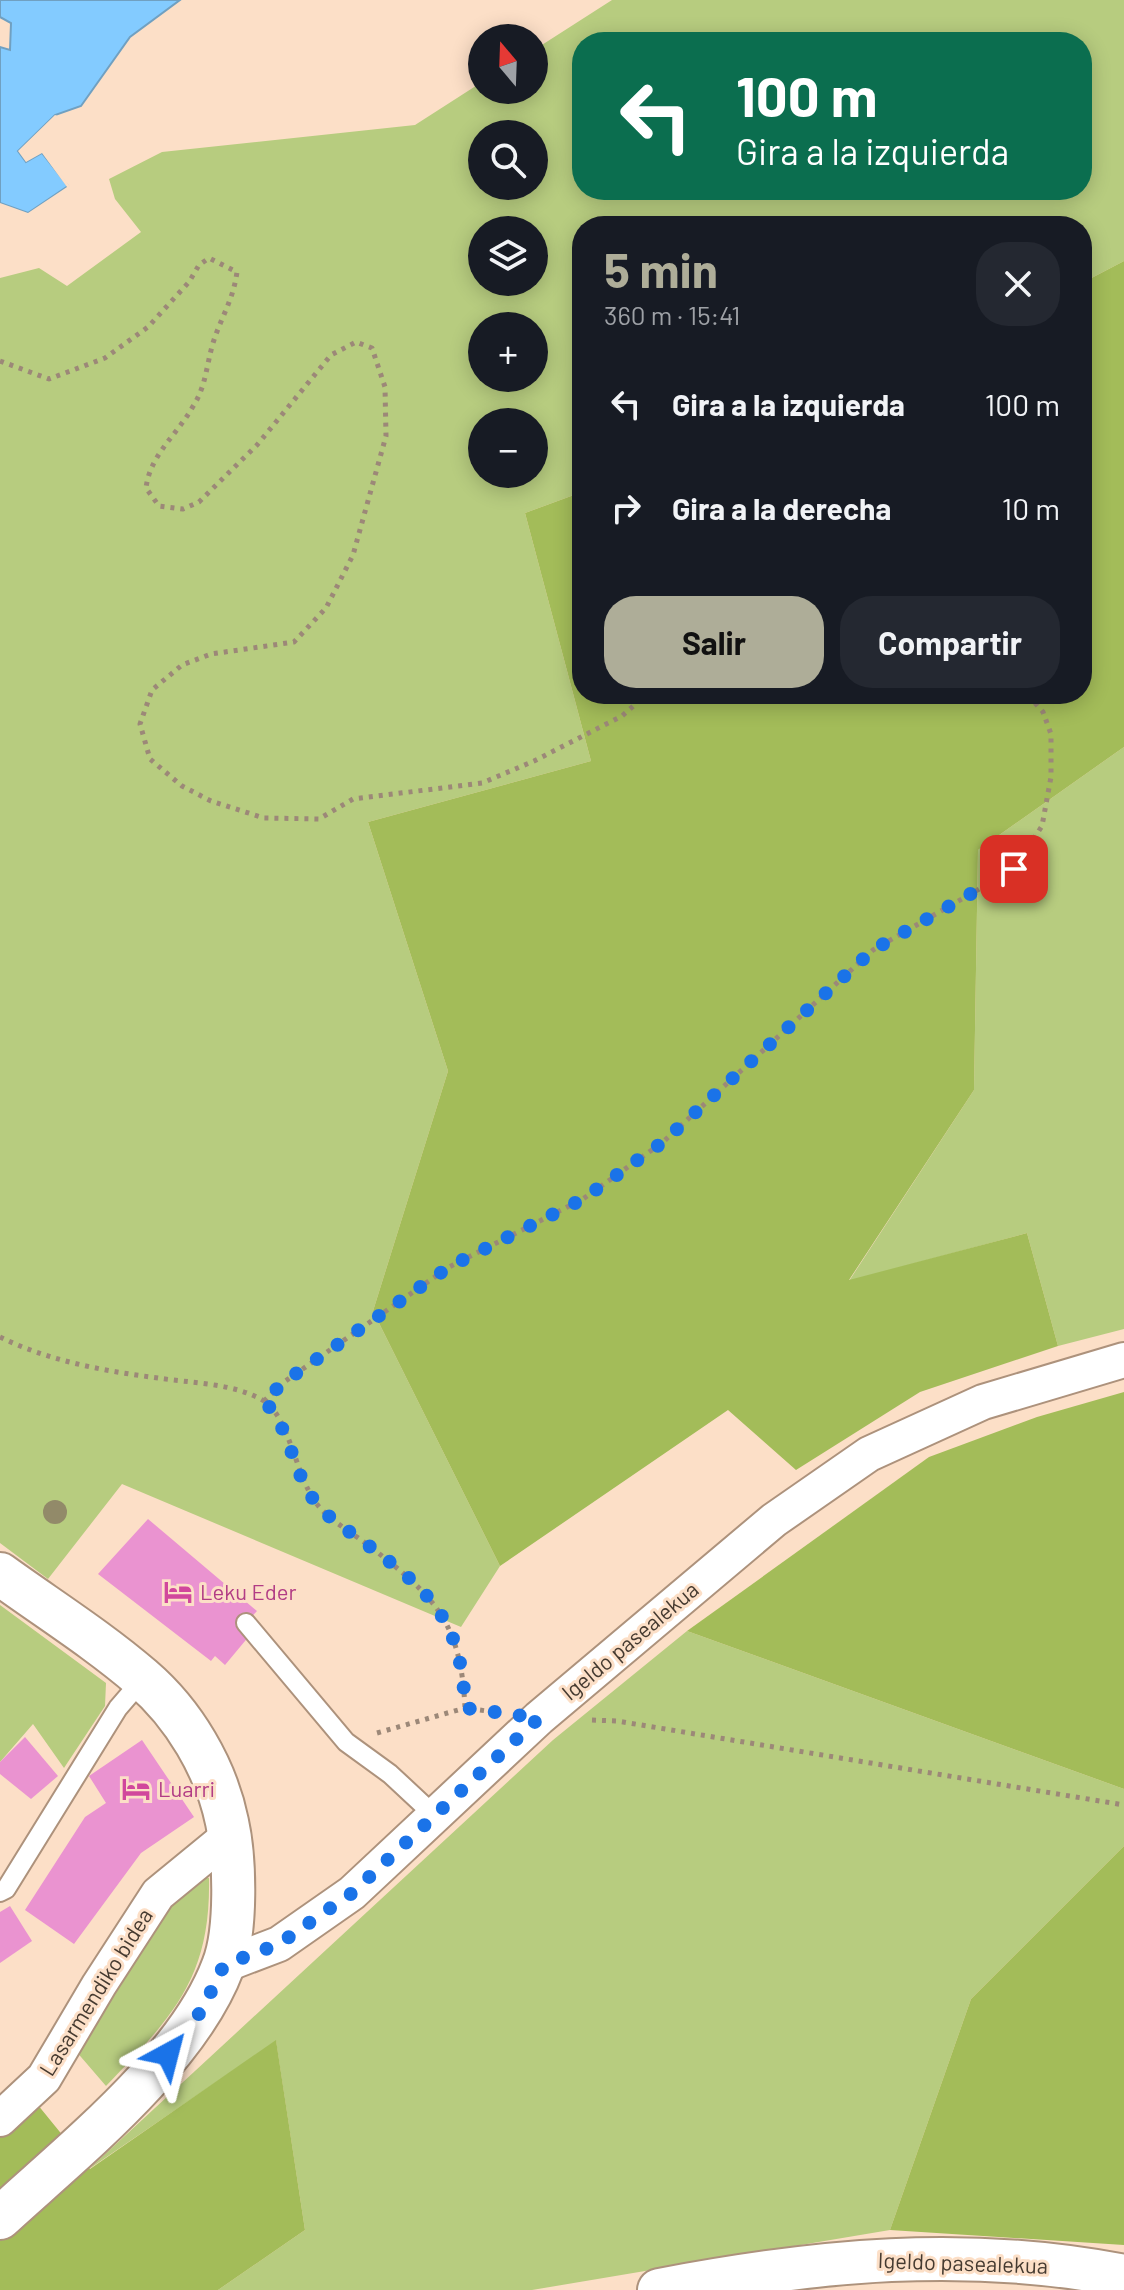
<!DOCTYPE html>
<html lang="es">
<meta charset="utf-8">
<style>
:root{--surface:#171b24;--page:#242831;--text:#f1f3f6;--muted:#9ea1a6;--accent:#aead98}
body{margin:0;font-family:Barlow,sans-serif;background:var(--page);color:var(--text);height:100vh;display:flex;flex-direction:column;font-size:30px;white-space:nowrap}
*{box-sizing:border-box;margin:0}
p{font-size:26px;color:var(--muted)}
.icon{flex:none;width:44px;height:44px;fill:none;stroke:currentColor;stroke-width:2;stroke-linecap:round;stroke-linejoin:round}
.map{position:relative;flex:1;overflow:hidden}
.panel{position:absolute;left:572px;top:216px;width:520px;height:488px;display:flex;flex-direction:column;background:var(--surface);border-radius:32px;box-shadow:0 4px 20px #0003}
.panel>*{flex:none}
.banner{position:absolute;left:572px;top:32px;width:520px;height:168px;border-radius:32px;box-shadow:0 4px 20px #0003;background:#0b6e4f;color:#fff;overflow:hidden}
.needle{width:52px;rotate:341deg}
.tools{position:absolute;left:468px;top:24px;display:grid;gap:16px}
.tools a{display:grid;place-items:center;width:80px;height:80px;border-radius:50%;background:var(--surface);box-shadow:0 4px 20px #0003;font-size:40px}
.pin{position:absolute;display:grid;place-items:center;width:68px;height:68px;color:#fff;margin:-34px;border-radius:16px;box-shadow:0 4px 12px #0006}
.me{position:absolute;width:88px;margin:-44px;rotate:38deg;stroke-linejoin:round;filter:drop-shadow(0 0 6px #0008)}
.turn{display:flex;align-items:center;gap:28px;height:168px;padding:0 32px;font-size:36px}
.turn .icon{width:104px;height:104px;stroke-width:2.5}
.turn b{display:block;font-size:56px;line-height:68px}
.round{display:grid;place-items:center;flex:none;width:84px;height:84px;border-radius:32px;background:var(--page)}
.headline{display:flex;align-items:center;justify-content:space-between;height:136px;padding:0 32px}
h1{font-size:48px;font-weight:700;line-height:60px;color:var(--accent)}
.cta{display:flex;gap:16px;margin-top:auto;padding:16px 32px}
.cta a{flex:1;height:92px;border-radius:32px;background:var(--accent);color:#111;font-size:32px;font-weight:700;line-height:92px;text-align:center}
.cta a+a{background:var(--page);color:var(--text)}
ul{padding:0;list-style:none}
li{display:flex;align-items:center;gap:24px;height:104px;padding:0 32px}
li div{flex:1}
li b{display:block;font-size:30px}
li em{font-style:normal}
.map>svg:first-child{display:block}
.green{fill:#b7cc7f;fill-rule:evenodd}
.forest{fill:#a3bc59}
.water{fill:#83cbff;stroke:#70a0c1;stroke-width:2}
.pier{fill:#fcdfc7}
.building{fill:#ea93d0}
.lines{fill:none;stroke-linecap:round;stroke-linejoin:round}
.service-casing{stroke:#ad927c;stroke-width:22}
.minor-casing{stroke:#ad927c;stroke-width:38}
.tertiary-casing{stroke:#ad927c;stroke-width:46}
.path{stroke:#9c8878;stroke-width:5;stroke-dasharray:4 6;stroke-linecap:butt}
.service{stroke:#fff;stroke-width:18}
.minor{stroke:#fff;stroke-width:34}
.tertiary{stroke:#fff;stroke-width:42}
.tree{fill:#928a69}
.route{stroke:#1a73e8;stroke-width:14;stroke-dasharray:0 25.2}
.labels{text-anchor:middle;stroke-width:6;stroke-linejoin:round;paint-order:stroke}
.hotel-label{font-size:22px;fill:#b23c85;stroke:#fcdfc7;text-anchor:start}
.street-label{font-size:22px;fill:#453a30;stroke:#fcdfc7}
</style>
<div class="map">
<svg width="1124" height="2290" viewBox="0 0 1124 2290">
<rect width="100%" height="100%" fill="#fcdfc7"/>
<g class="green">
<path d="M612 0H1124V261L1082 283V226H582V492L525 513 591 761 368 822 448 1071 373 1311 500 1566 461 1627 122 1484 48 1579 0 1543V278L39 268 67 286 141 232 115 199 109 179 162 152 415 125 482 82V90H534V50ZM582 42H1082V190H582ZM482 134H534V186H482ZM482 230H534V282H482ZM482 326H534V378H482ZM482 422H534V474H482Z"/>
<path d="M1124 747V1329L1058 1346 1027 1233 849 1281 974 1090 978 850Z"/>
<path d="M0 1605 106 1683 105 1706 64 1768 33 1724 0 1762Z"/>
<path d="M687 1631 1124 1789V1846L971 1999 890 2230 532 2290H218L305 2230 276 2041 89 2169 553 1740Z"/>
<path d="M199 1875 209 1878C211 1979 172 2017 106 2086L75 2050 182 1887Z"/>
</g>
<g class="forest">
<path d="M1124 261V747L978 850 974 1090 849 1280 1027 1233 1058 1346 920 1392 796 1470 728 1410 500 1566 373 1311 448 1071 368 822 591 761 525 513 582 492V694H1082V283Z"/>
<path d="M1124 1392V1789L687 1631 929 1457 1037 1417Z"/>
<path d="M1124 1846V2245L890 2230 971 1999Z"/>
<path d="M276 2040 305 2230 218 2290H0V2100L20 2083 90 2169Z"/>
</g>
<path class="water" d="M0 0H180L130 37 81 106 55 115 18 151 26 162 42 153 68 186 28 213 0 203V47L10 50 11 23 0 17Z"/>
<path class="pier" d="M55 115 60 117 23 151 27 157 44 150 71 188 28 217 0 207V203L28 213 67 187 42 153 26 162 18 151Z"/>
<g class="building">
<path d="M148 1519 257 1611 246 1623 250 1635 225 1665 215 1656 211 1661 98 1574Z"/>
<path d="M25 1737 58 1776 31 1799 0 1774V1762Z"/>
<path d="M142 1740 194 1817 141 1853 74 1944 25 1910 85 1817 106 1803 89 1776Z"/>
<path d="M10 1906 32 1941 0 1963V1912Z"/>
</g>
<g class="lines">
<defs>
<g id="service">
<path d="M246 1623 346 1742 390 1774 434 1815"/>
<path d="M0 1892 6 1889 118 1708 143 1679"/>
</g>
<g id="minor">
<path d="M224 1965 279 1944 352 1893 539 1718 774 1520 869 1454 983 1402 1124 1360"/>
<path d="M0 2119 44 2078 99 1985 158 1894 230 1835"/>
</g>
<g id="tertiary">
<path d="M0 1574C47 1608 98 1640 142 1678 184 1714 216 1768 227 1822 235 1858 237 1931 223 1966 188 2060 73 2151 0 2218"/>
<path d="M659 2290C815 2260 966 2245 1124 2276"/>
</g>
</defs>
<use href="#service" class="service-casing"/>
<use href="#minor" class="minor-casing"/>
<use href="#tertiary" class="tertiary-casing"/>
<g class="path">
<path d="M0 361 49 379 105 358 148 327 189 282 199 265 209 258 237 272C233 301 221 317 213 343 206 367 206 387 192 408 176 436 150 455 146 488L159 506 183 509 199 502 257 445 331 355 356 342 372 348 385 387 386 436 353 555 326 608 294 642 211 654 182 665 152 690 140 724 150 759 182 786 211 801 264 818 319 819 353 799 482 783 534 761 622 716 647 694"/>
<path d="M0 1337C49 1361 104 1371 158 1378 190 1383 235 1383 264 1401 289 1417 296 1476 316 1503 329 1520 351 1532 368 1545 434 1596 461 1621 465 1708L494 1712"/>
<path d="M264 1401 284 1382 449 1267 583 1199 663 1142 873 950 1014 869 1042 826 1051 777V734L1043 712 1027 694"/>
<path d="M592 1720 617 1721 1124 1805"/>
<path d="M377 1733 465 1708"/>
</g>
<use href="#service" class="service"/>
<use href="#minor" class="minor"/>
<use href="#tertiary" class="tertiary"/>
</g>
<circle class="tree" cx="55" cy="1512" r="12"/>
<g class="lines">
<path class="route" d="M168 2054 202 2010 224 1965 279 1944 352 1893 539 1718 465 1708C462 1621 432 1593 365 1543 349 1531 330 1520 317 1504 292 1474 292 1430 264 1401L284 1382 449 1267 583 1199 663 1142 873 950 1014 869"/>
</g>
<defs>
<symbol id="hotel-bare" viewBox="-9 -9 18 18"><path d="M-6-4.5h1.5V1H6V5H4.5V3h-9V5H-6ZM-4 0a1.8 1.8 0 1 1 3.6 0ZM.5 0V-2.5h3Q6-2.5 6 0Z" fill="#d1479c" stroke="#fcdfc7" stroke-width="2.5" paint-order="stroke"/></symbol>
</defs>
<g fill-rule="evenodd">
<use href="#hotel-bare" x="158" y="1572" width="40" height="40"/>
<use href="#hotel-bare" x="116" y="1769" width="40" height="40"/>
</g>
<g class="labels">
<g class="hotel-label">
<text x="200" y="1600">Leku Eder</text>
<text x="158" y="1797">Luarri</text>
</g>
<g class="street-label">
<text transform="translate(630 1641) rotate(-40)" y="8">Igeldo pasealekua</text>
<text transform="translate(96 1992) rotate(-58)" y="8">Lasarmendiko bidea</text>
<text transform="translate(963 2263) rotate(2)" y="8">Igeldo pasealekua</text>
</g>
</g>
</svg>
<div class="tools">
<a><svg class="needle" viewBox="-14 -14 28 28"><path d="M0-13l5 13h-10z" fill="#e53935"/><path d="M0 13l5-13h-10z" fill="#9ea1a6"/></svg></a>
<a><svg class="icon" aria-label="search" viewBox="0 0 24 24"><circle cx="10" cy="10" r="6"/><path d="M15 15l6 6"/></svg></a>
<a><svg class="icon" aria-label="layers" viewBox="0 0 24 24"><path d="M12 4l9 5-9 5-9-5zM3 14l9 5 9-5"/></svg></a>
<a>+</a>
<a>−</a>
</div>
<div class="pin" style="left:1014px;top:869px;background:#d93025"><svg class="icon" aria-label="arrive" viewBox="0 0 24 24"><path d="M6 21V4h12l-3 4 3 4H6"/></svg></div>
<svg class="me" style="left:168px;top:2054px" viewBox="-20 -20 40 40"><path d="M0-17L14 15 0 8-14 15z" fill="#1a73e8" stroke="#fff" stroke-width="4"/></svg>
<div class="banner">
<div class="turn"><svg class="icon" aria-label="left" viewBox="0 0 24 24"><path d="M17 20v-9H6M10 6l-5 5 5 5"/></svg><div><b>100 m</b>Gira a la izquierda</div></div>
</div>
<section class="panel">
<div class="headline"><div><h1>5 min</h1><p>360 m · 15:41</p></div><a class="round"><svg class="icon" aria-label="close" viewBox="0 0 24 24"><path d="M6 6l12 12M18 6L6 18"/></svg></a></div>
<ul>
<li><svg class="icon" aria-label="left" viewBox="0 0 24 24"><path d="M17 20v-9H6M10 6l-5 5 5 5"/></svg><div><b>Gira a la izquierda</b></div><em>100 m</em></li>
<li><svg class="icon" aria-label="right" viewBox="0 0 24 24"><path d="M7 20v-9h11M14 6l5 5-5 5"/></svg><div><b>Gira a la derecha</b></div><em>10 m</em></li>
</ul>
<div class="cta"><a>Salir</a><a>Compartir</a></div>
</section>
</div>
